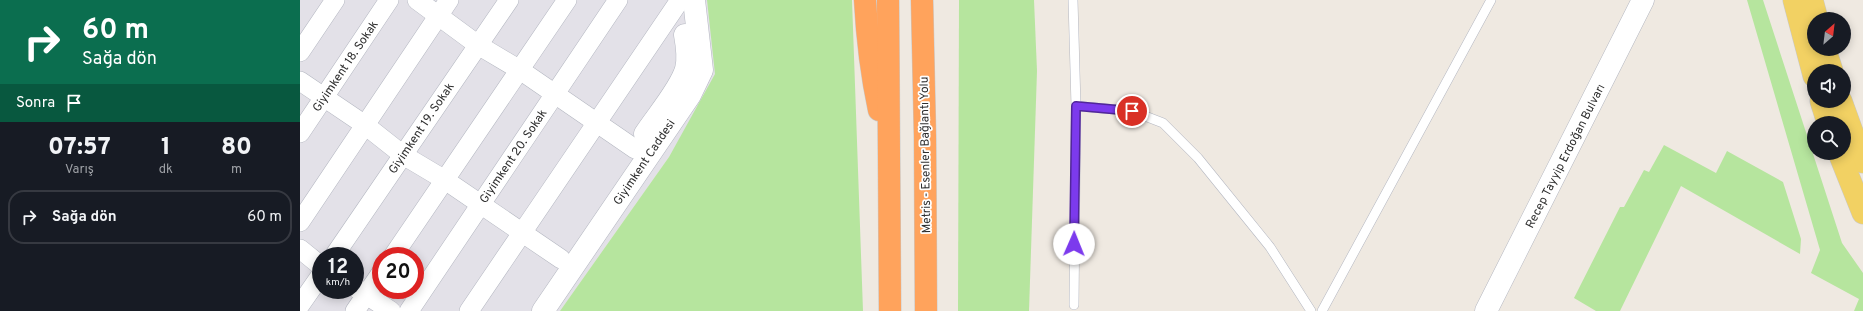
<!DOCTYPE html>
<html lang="tr">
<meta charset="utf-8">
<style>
:root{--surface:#171b24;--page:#20242c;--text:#f1f3f6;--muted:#9ea1a6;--line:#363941}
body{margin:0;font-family:Overpass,sans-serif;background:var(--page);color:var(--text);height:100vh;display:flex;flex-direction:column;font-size:15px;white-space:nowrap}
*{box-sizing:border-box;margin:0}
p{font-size:13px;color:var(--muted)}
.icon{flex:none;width:22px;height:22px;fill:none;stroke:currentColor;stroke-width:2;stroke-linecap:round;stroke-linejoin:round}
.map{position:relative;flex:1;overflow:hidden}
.side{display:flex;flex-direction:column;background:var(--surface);width:300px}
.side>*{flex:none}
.hud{background:#0b6e4f;color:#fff;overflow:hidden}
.needle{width:26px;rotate:28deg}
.controls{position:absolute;left:1507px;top:12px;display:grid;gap:8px}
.controls a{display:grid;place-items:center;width:44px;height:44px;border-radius:50%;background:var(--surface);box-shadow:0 2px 10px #0003;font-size:20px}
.speed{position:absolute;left:12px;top:247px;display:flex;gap:8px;font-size:20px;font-weight:700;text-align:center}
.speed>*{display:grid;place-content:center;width:52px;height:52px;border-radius:50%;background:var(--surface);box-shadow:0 2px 10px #0003;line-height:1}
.speed small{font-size:10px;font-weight:400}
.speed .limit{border:6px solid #d22;background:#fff;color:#111}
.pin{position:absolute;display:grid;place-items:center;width:34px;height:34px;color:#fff;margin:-17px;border:2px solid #fff;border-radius:50%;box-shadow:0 1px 4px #0007}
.me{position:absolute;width:44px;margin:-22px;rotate:1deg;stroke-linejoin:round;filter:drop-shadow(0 0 3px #0008)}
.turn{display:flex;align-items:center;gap:14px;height:84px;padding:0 16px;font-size:18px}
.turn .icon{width:52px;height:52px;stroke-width:2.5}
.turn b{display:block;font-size:28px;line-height:34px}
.then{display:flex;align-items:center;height:38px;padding:0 16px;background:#0003;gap:8px;font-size:15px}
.eta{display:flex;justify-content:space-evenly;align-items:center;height:68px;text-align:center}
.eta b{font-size:24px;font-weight:800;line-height:28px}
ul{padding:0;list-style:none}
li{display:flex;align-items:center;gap:12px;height:54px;margin:0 8px 6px;padding:0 8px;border:2px solid var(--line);border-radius:16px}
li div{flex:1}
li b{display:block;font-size:15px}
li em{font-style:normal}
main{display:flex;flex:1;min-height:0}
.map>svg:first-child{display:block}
.industrial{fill:#e3e1e8;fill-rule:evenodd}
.green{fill:#b6e59e}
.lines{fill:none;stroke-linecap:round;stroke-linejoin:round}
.lane-casing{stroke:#b4b7c1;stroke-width:10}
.street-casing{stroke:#b4b7c1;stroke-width:20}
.secondary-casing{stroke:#b4b7c1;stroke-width:23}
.primary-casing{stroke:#c9c9c9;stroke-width:23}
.highway-casing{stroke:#c9c9c9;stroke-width:23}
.lane{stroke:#fff;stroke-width:9}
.street{stroke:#fff;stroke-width:19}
.secondary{stroke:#fff;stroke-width:22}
.primary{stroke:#f2d163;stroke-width:22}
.highway{stroke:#ffa35c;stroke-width:22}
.route-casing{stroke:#51269a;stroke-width:10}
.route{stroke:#7c3aed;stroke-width:7}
.labels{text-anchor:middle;stroke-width:3.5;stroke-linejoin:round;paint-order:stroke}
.street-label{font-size:12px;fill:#2e2e2e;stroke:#fff}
</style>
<main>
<section class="side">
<div class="hud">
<div class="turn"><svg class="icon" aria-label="right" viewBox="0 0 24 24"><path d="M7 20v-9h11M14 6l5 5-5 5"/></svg><div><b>60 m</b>Sağa dön</div></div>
<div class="then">Sonra<svg class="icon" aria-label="arrive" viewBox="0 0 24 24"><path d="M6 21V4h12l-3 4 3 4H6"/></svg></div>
</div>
<div class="eta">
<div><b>07:57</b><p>Varış</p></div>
<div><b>1</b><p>dk</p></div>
<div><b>80</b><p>m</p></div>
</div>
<ul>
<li><svg class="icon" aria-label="right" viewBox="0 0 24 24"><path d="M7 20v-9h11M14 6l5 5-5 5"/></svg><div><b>Sağa dön</b></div><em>60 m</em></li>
</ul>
</section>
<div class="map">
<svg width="1563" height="311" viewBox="0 0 1563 311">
<rect width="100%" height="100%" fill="#efe9e1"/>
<path class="industrial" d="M0 0H407L416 74 369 157 260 311H0ZM21 256H55V290H21ZM81 256H115V290H81Z"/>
<g class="green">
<path d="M407 0H552L563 311H260L369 157 415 74Z"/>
<path d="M659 0H734L737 71 729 311H658Z"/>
<path d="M1447 0H1463L1542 243 1563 273V311H1554L1559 299 1511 273 1520 250Z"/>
<path d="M1364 145 1416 173 1427 151 1483 182 1501 239 1500 254 1381 186 1320 311H1296L1274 298 1320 207H1324L1344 170 1349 172Z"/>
</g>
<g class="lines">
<defs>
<g id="lane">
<path d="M773 0 776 106 774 305"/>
<path d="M776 106 832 111 863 123 898 158 970 247 1011 311"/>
<path d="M1022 311 1191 0"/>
</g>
<g id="street">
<path d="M117 0 178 45 220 70 335 149"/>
<path d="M0 52 35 0"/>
<path d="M0 81 65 125 103 155 145 180 261 259"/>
<path d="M0 133 89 0"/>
<path d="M0 222 149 0"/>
<path d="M0 249 21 266"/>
<path d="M34 256 209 0"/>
<path d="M93 256 267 0"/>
<path d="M56 288 91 311"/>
<path d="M0 305 21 275"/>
<path d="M55 311 81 273"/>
<path d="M109 311 318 0"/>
<path d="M169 311 380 0"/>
</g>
<g id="secondary">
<path d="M345 134C356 117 381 88 386 69 389 58 387 46 385 35"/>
<path d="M243 311 390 95 402 70 394 0"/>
<path d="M1186 311 1343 0"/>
</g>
<g id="primary">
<path d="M1494 0 1514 76"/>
<path d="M1512 0 1517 19"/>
<path d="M1525 49 1532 71"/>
<path d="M1521 101 1528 123"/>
<path d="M1541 101 1563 162"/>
<path d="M1539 153 1563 213"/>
</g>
<g id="highway">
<path d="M565 0C567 37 571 73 579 110"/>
<path d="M588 0 590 311"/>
<path d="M622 0 625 136 626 311"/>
</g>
</defs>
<use href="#lane" class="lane-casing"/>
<use href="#street" class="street-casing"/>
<use href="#secondary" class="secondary-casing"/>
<use href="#primary" class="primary-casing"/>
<use href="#highway" class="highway-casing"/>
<use href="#lane" class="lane"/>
<use href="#street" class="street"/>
<use href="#secondary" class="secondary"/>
<use href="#primary" class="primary"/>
<use href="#highway" class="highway"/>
</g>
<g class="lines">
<defs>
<path id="route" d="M774 244 776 106 832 111"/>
</defs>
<use href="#route" class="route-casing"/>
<use href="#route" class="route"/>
</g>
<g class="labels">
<g class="street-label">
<text transform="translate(45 66) rotate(-56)" y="4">Giyimkent 18. Sokak</text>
<text transform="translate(121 128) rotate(-56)" y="4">Giyimkent 19. Sokak</text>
<text transform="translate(625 155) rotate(-91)" y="4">Metris - Esenler Bağlantı Yolu</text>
<text transform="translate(213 156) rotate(-56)" y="4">Giyimkent 20. Sokak</text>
<text transform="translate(1265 156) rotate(-63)" y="4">Recep Tayyip Erdoğan Bulvarı</text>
<text transform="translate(344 162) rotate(-56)" y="4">Giyimkent Caddesi</text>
</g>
</g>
</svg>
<div class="controls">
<a><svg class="needle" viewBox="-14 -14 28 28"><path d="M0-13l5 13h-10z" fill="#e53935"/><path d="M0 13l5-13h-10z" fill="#9ea1a6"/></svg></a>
<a><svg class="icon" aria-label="sound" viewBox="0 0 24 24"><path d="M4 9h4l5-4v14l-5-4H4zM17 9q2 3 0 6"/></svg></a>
<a><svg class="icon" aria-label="search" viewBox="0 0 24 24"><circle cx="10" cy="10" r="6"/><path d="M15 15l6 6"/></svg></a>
</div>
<div class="speed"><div>12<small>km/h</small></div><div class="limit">20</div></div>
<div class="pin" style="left:832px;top:111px;background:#d93025"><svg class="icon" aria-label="arrive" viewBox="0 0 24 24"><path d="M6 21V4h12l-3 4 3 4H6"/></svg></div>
<svg class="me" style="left:774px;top:244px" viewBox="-20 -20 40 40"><circle r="19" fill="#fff"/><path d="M0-13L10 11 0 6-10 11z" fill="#7c3aed"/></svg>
</div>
</main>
